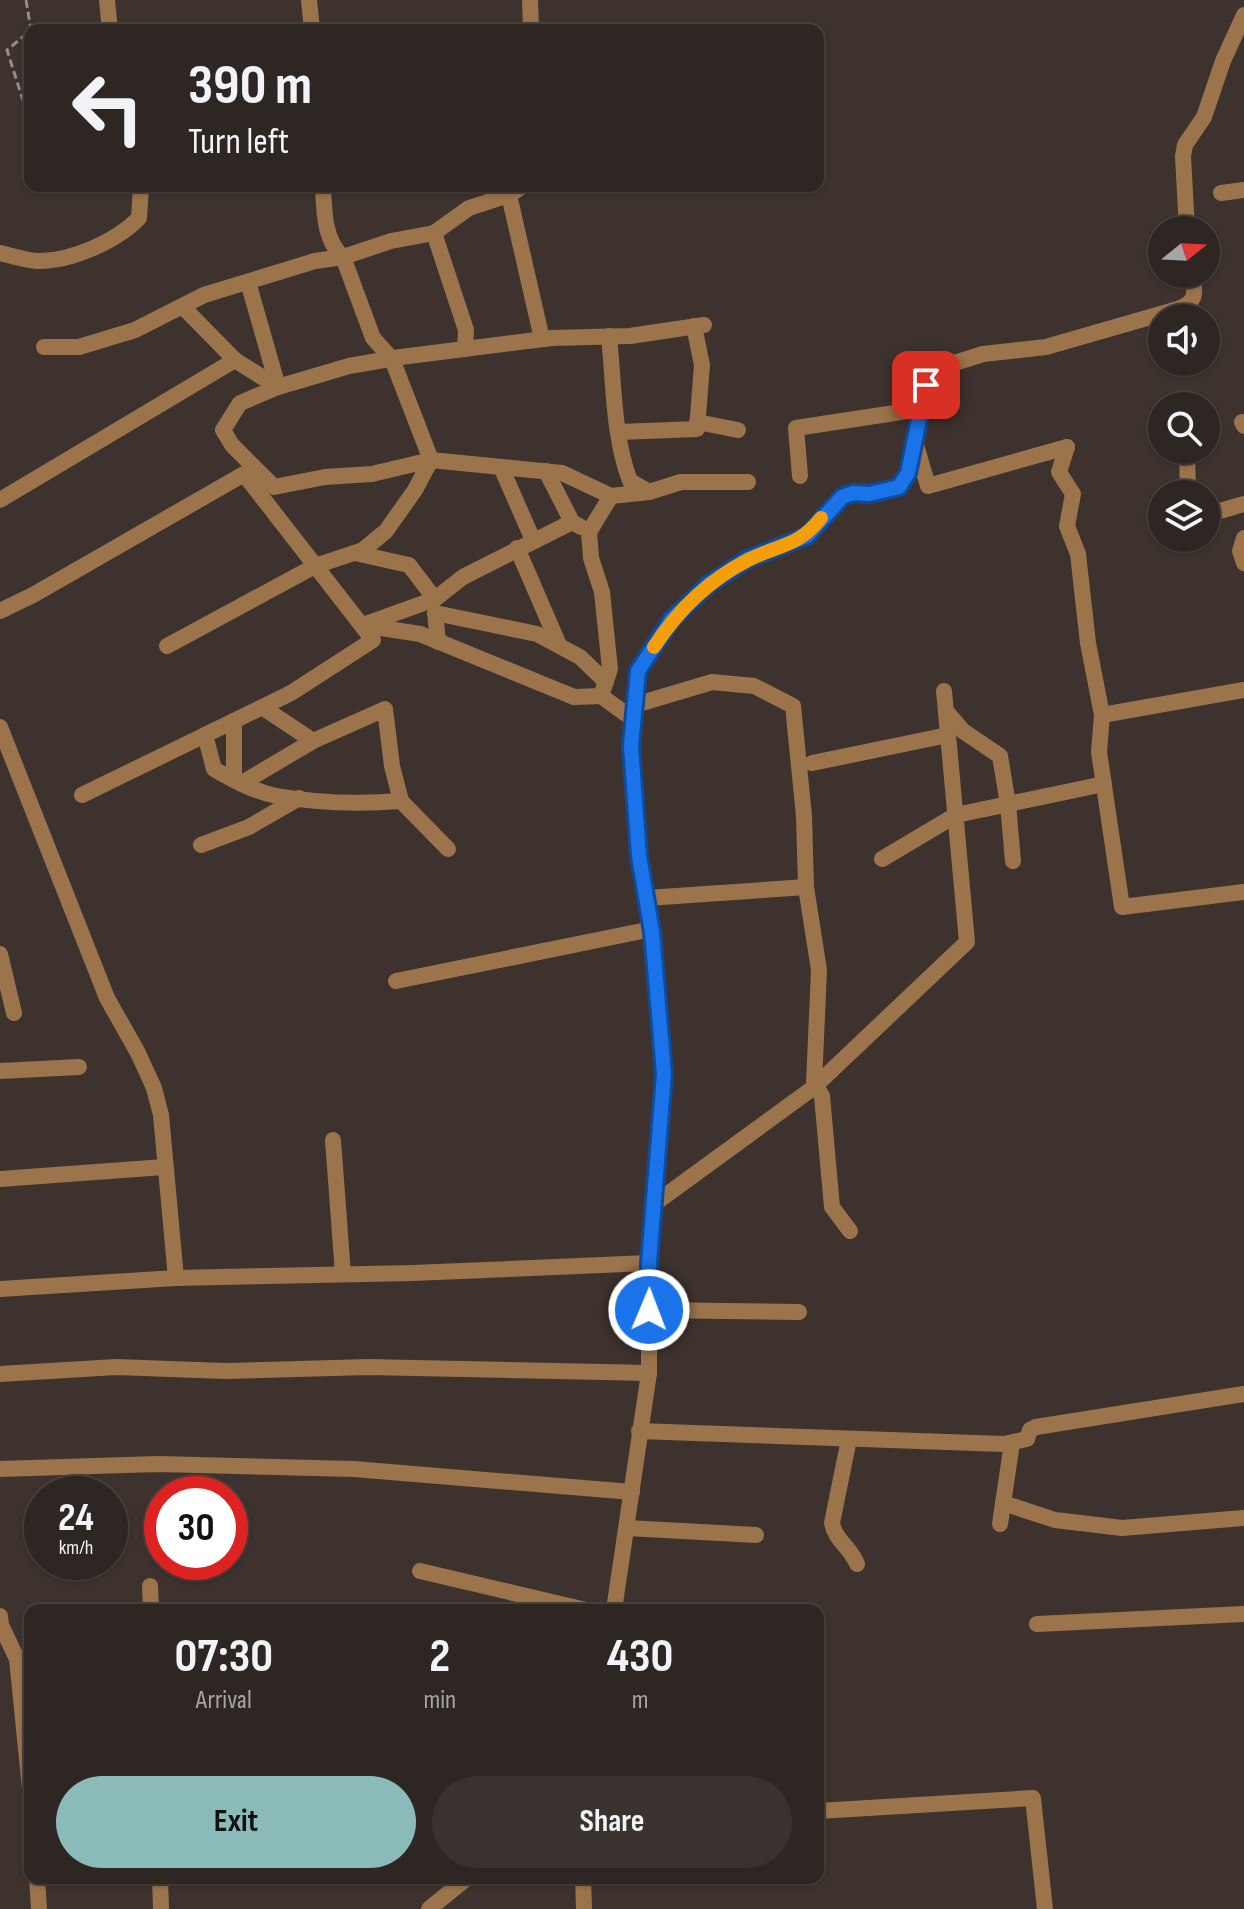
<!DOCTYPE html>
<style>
:root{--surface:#2e2622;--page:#3a322f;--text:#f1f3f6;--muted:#a7a5a5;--line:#494340;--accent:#8bbbb9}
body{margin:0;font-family:"Sofia Sans Condensed",sans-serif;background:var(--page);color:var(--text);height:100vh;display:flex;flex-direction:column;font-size:30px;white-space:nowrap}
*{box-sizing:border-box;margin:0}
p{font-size:26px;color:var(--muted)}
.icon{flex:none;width:44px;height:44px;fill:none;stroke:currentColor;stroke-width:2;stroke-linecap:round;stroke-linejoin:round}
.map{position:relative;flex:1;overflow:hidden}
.panel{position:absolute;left:24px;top:1604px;width:800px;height:280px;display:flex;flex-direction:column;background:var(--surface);border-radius:16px;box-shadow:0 2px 6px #0004,0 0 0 2px var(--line)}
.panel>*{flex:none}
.guide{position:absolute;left:24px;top:24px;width:800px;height:168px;border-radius:16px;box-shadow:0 2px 6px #0004,0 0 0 2px var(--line);background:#2e2622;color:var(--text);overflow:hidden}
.needle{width:52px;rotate:72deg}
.tools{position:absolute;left:1148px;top:216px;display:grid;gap:16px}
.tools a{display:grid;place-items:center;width:72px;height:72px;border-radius:50%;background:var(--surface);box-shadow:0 2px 6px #0004,0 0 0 2px var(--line);font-size:40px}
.speed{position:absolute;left:24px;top:1476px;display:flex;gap:16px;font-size:40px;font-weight:700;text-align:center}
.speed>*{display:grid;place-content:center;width:104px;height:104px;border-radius:50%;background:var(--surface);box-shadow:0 2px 6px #0004,0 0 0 2px var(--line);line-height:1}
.speed small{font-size:20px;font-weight:400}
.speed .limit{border:12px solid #d22;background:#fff;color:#111}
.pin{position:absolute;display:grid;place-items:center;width:68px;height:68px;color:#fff;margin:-34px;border-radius:16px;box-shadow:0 4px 12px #0006}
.me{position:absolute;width:88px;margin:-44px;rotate:1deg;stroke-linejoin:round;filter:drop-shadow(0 0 6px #0008)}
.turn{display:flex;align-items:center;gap:28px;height:168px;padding:0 32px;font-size:36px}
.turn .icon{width:104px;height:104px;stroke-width:2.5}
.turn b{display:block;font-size:56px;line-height:68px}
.eta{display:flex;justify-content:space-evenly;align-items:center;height:136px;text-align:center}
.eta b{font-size:48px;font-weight:700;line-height:56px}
.button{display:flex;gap:16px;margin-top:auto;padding:16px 32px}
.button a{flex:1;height:92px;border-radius:48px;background:var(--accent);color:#111;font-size:32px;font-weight:700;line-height:92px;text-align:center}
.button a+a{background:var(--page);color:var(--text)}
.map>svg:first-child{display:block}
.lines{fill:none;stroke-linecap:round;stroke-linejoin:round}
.path{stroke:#958b88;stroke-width:3;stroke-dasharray:8 4;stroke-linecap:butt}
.street{stroke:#9c744b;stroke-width:16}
.route-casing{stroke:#114b97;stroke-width:20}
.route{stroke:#1a73e8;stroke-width:14}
.slow{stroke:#f59e0b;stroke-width:14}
</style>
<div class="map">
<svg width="1244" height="1909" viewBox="0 0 1244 1909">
<rect width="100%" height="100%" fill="#3e322e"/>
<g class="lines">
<g class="path">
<path d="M26 0 31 30"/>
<path d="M27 113 7 50 30 31"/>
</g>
<g class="street">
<path d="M107 0 110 30"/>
<path d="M309 0 312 30"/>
<path d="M530 0 531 30"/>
<path d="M323 186C324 210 324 241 343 257"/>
<path d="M523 186 509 195 542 339"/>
<path d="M1221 193 1244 190"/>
<path d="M1187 230 1183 156 1185 145 1204 117 1223 61 1244 15"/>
<path d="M434 233 391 241 343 257 373 338 392 359 431 460 562 473 611 496 649 492"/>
<path d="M0 253C12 256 25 260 37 261 70 262 117 241 139 218L141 186"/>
<path d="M248 282 278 387 240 403 223 430 232 445 274 487 325 477 372 474 431 460"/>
<path d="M183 307 235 360 278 387 349 366 401 357 552 338 630 336 704 325"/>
<path d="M609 336C614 384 613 436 630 481L649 492 681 482H748"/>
<path d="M44 347H79L135 330 204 295 315 261 343 257"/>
<path d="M465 349 466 330 434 233 469 208 509 195"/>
<path d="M697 422 738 430"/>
<path d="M1242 422 1244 426"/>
<path d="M618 432 697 429 702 365 694 326"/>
<path d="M916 445 928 486 1067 447"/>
<path d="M1067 447 1059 472 1073 494 1067 526 1078 554 1088 643 1102 715 1244 690"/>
<path d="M1187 450 1188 494"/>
<path d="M501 467 533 540"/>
<path d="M546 471 572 522 581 527"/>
<path d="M800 476 796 428 921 409"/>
<path d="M611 496 589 532 591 558 602 592 610 669 601 696 633 719"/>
<path d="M0 500 235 360"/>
<path d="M1206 515 1244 504"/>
<path d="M1244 538 1240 551 1244 563"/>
<path d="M517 548 559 645"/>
<path d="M355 553 409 565 435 599"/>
<path d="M0 611 33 595 244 474 373 640 291 693 82 795"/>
<path d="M362 625 420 634 574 697 601 696"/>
<path d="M363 625 435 599 463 577 572 522"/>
<path d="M438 642 435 613 537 634 580 657 606 682"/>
<path d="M167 646 315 566 363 550 386 531 415 490 431 460"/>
<path d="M635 705 712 682 754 686 793 706 804 816 806 887 819 970 814 1083 822 1096 832 1207 850 1231"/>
<path d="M262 707 313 741"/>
<path d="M946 711 963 731 1000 756 1008 804 1013 861"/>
<path d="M1102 715 1099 752 1122 907 1244 892"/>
<path d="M0 727 107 998 138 1053 154 1088 161 1115 176 1278"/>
<path d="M205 735 214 769C233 780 255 792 277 796 317 803 361 804 401 801L448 849"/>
<path d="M812 763 948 735"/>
<path d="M234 780V721"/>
<path d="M242 783 313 741 385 709 392 766 401 801"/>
<path d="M201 845 249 827 299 798"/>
<path d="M882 859 956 815 1104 784"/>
<path d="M647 898 806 887"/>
<path d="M0 954 14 1013"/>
<path d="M396 981 652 929"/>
<path d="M0 1071 79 1067"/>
<path d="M333 1140 343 1274"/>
<path d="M0 1179 164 1167"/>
<path d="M654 1204 813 1088 967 942 944 691"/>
<path d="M0 1289 176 1278 413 1273 649 1263"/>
<path d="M649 1310 799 1312"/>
<path d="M0 1374 116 1367 225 1371 368 1367 649 1373"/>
<path d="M639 1431 1004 1444 1027 1439 1030 1430 1036 1427 1244 1394"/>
<path d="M849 1439 832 1523C835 1540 851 1548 857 1564"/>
<path d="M0 1469 158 1464 354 1469 632 1492"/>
<path d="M1003 1503 1055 1520 1122 1528 1244 1518"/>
<path d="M1000 1524 1012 1443"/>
<path d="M627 1528 756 1535"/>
<path d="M420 1571 586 1610"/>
<path d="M150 1586 151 1610"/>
<path d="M614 1610 649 1373V1263L664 1074 652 932 639 856 631 746 638 671 672 619 709 584 748 559 807 536 842 497 853 493 869 494 899 487 908 473 926 385 948 365 983 354 1046 347 1178 309C1198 301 1195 293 1192 274"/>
<path d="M0 1616 1 1625 17 1659 30 1789"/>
<path d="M1037 1624 1244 1614"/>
<path d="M818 1811 1033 1798 1045 1909"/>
<path d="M37 1878 39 1909"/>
<path d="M160 1878 161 1909"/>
<path d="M583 1878 584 1909"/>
<path d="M429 1909 467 1878"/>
</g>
</g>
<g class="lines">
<defs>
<path id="route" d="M649 1310V1263L664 1074 652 932 639 856 631 746 638 671 672 619 709 584 748 559 807 536 842 497 853 493 869 494 899 487 908 473 926 385"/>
</defs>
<use href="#route" class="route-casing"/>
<use href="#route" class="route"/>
<path class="slow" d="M654 647C678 610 709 580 748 560 779 544 797 548 821 518"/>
</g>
</svg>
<div class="tools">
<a><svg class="needle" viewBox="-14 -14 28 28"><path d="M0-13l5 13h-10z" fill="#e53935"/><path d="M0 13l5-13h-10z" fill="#a7a5a5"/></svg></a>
<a><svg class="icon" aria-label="sound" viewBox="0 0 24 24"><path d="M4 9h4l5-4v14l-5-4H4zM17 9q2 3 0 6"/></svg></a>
<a><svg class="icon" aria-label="search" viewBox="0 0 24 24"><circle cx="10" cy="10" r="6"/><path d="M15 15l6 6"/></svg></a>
<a><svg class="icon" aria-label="layers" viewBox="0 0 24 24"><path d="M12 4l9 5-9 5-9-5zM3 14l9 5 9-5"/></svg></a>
</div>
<div class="speed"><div>24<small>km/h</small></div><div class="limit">30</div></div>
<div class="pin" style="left:926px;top:385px;background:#d93025"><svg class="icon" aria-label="arrive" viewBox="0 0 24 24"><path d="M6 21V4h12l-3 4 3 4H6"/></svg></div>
<svg class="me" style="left:649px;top:1310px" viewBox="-20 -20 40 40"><circle r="17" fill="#1a73e8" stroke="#fff" stroke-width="3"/><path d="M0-11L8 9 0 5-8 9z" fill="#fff"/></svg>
<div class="guide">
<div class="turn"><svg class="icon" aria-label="left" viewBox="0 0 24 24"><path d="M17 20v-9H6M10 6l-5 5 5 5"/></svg><div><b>390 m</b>Turn left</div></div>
</div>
<section class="panel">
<div class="eta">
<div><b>07:30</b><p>Arrival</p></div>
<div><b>2</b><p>min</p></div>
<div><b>430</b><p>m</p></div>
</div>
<div class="button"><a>Exit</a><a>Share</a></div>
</section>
</div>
